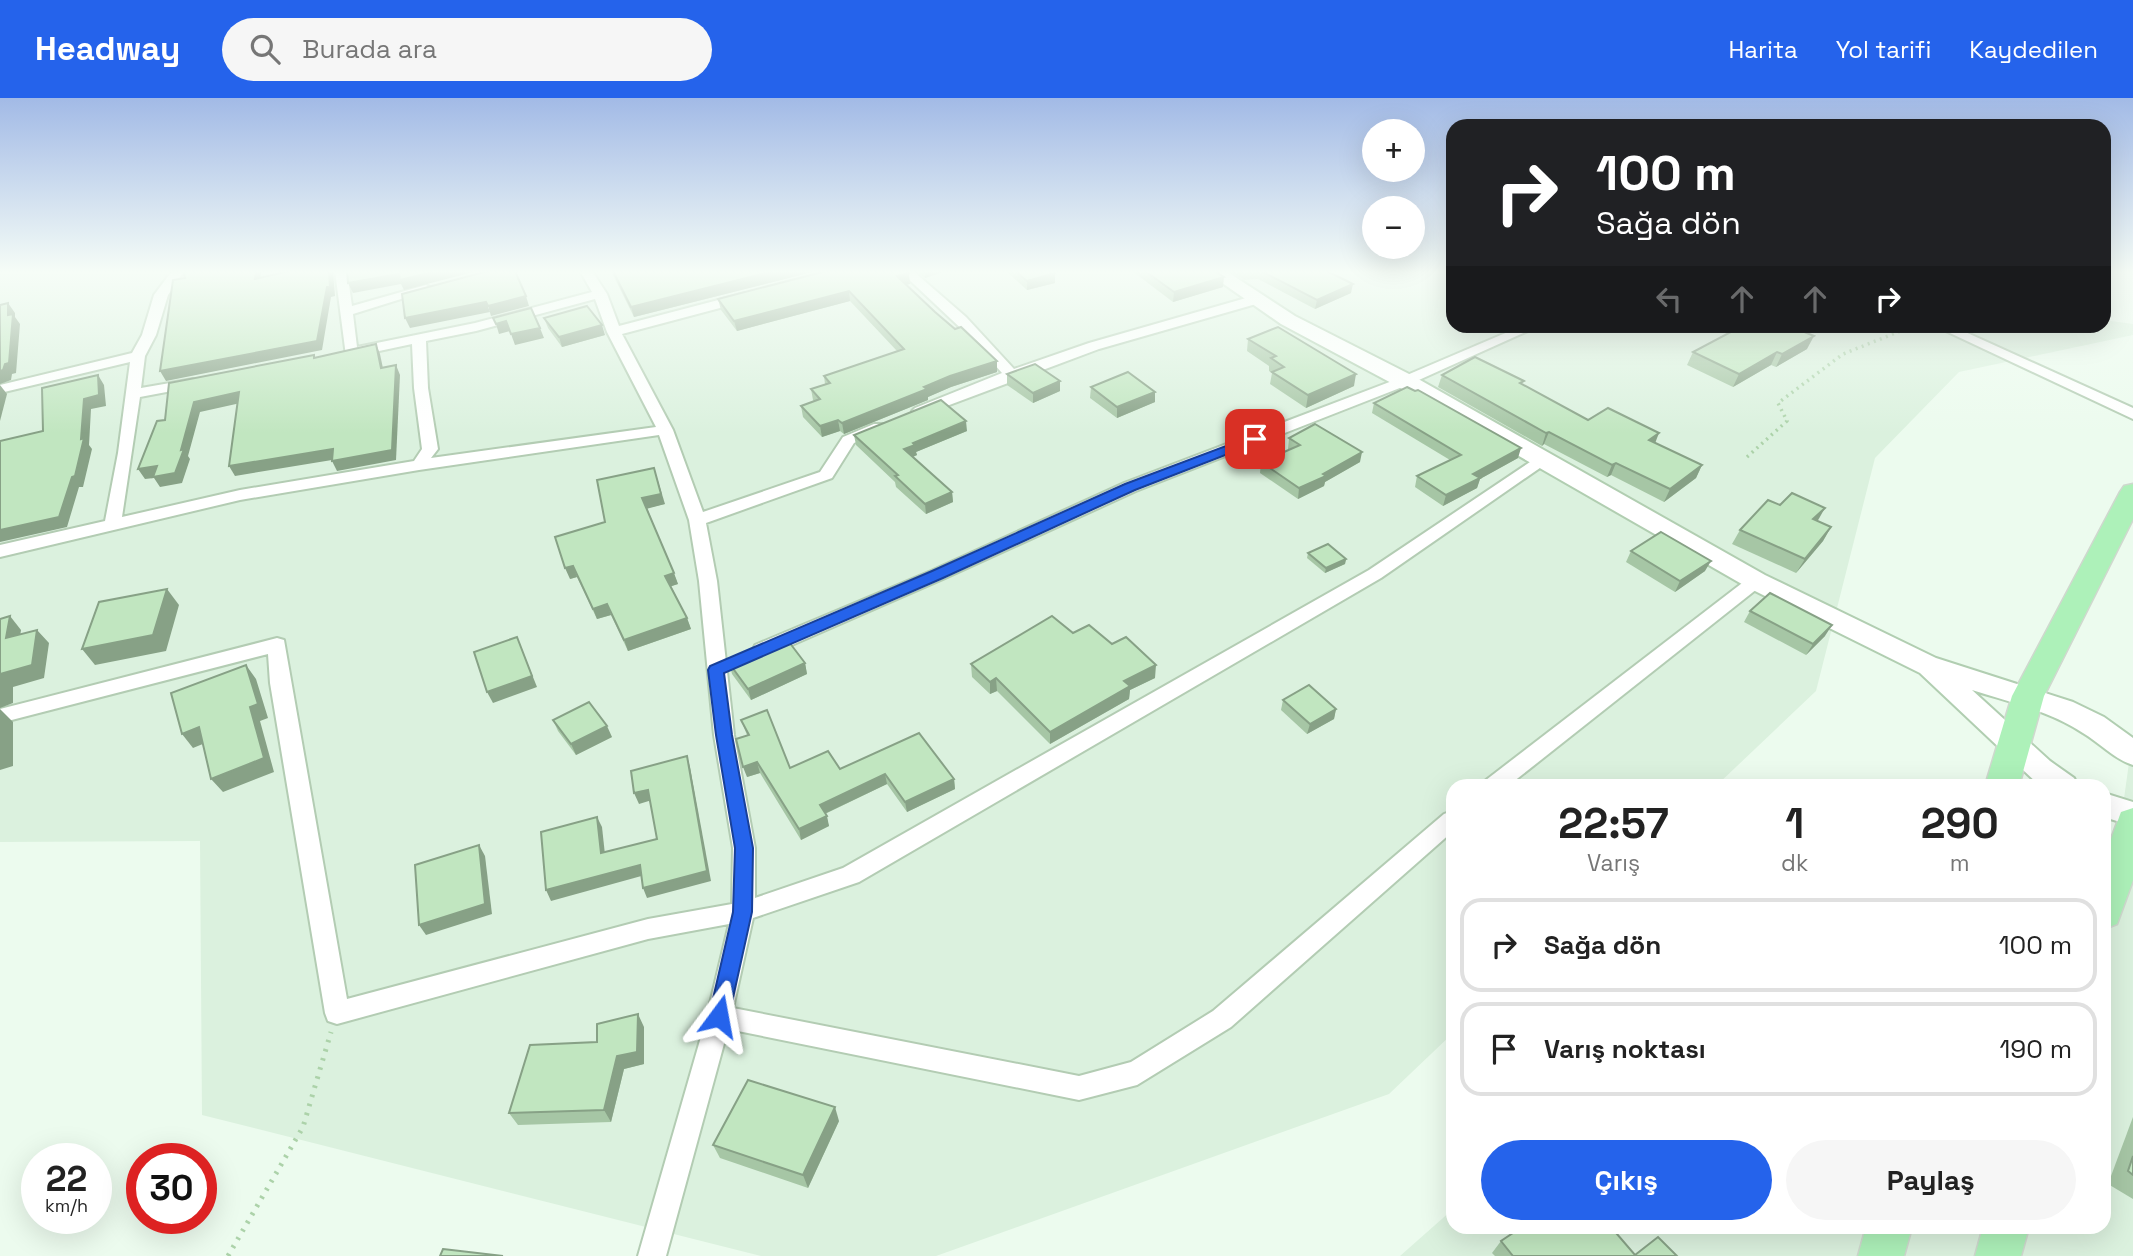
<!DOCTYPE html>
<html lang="tr">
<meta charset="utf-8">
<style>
:root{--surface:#fff;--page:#f6f6f6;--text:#222;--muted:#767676;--line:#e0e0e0;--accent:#2563eb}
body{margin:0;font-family:"Space Grotesk",sans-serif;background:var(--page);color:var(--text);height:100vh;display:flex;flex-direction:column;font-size:26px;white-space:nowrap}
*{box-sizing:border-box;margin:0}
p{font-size:23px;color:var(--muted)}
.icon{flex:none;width:38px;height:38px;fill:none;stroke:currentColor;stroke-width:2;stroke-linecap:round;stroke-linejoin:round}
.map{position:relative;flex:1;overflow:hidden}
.details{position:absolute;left:1446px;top:681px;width:665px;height:455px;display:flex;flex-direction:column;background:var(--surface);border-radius:21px;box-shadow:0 7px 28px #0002}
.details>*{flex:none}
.hud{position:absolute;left:1446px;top:21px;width:665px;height:214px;border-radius:21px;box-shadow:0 7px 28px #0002;background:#202124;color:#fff;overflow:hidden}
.fabs{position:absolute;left:1362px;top:21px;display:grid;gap:14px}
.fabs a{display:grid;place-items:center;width:63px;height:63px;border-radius:50%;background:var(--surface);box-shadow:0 7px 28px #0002;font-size:35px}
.speed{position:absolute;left:21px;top:1045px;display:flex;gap:14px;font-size:35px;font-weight:700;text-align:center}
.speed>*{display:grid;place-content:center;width:91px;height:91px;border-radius:50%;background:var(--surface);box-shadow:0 7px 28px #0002;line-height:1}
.speed small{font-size:18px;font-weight:400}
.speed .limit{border:10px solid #d22;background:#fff;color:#111}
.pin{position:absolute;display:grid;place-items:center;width:60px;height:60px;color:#fff;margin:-30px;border-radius:14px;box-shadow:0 4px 10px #0006}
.me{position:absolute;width:77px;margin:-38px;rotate:13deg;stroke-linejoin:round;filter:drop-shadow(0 0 5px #0008)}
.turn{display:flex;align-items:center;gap:24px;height:147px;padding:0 35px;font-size:32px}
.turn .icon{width:91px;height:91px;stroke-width:2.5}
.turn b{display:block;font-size:49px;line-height:60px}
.lanes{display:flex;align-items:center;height:66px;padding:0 35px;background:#0003;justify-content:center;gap:35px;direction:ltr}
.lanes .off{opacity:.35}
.eta{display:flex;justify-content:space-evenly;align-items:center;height:119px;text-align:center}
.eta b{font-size:42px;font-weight:700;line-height:49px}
.primary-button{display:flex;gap:14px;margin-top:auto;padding:14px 35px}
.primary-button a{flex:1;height:80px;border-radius:42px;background:var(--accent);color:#fff;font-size:28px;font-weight:700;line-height:80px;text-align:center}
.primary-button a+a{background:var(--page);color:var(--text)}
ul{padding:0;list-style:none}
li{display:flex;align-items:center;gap:21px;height:94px;margin:0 14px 10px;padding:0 21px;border:4px solid var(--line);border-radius:21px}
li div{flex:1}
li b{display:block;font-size:26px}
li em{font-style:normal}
header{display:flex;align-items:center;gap:42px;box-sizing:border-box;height:98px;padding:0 35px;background:var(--accent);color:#fff}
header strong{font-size:33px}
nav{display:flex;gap:38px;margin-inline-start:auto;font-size:24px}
.search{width:490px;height:63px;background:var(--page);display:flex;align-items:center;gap:18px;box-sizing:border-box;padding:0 24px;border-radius:38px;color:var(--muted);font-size:26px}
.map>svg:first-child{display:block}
.residential{fill:#dbf1de}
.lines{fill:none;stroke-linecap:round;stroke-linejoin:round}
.street-casing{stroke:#b3ccb3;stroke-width:4}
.secondary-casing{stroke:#b1ceb1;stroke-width:4}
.primary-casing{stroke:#cfd8ce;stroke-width:3}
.path-far1{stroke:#acd2a9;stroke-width:3.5;stroke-dasharray:2 4.5;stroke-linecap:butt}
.path{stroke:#acd2a9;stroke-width:5;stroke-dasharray:2.5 7;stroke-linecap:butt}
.street{fill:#fff;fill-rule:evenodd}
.secondary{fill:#fff;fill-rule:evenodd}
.primary{fill:#adf1b9;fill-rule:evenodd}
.wall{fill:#a6c6a5}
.shaded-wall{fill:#87a186}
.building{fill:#c1e6c0;stroke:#87a186;stroke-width:2}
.route{fill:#2563eb;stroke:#184099;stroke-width:2}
</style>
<header>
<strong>Headway</strong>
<div class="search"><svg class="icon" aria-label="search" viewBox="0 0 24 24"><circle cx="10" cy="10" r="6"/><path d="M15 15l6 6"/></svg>Burada ara</div>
<nav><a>Harita</a><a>Yol tarifi</a><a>Kaydedilen</a></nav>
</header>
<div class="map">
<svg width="2133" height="1158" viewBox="0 0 2133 1158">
<rect width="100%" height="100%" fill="#ecfbee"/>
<g class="residential">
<path d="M0 173H1452V228H2104V222L2133 226V237L1959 274 1875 360 1816 593 1716 688H1452V936L1389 996 936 1158H761L202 1017 200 743 0 744Z"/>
<path d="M2133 636V1158H1400L1452 1112V1129H2104V844Z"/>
</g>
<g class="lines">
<defs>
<g id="street">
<path d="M172 173H184L168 197 156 237 145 258 141 290 193 281 200 285 193 289 140 299 122 419 240 392 414 363 422 351 414 290 412 246 351 259 346 258 335 173H347L352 208 426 187 433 191 353 216 357 249 475 225 592 194 580 173H592L607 196 619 228 745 195 750 196V202L622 236 673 332 703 414 820 374 843 339 874 326H884L887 329 884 332 854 345 832 380 706 425 717 483 734 637 755 750V800L843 770 1369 472 1536 360H1548L1550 363 1381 480 859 784 753 820 733 910 1079 978 1131 964 1213 913 1444 716 1452 713V734L1231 929 1137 987 1079 1002 728 931 666 1158H638L707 918 729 826 648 841 337 926 328 923 325 915 270 585 268 556 0 625V611L277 540 284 542 347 901 648 821 732 806 733 750 714 637 699 483 689 422 659 337 419 372 240 402 0 459V447L105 423 118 355 130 264 0 295V287L132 255 142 237 154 197ZM595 201 607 234 656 329 431 360 438 351 428 290 426 243 476 233Z"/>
<path d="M900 173H913L966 219 1014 271 1089 245 1253 198H1263L1265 201 1263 204 1099 251 920 318 912 313 915 310 1002 275 969 238Z"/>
<path d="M1522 228H1539L1410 286 1136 393 943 481 769 557H755L753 552 755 547 931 473 1124 385 1400 280Z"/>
<path d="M1935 228H1952L2133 310V321Z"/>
<path d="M1756 477 1765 483 1762 487 1508 688H1483L1486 682 1750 479Z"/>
</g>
<g id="secondary">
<path d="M1205 173H1226L1295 218 1413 278 1765 477 1936 560 2073 604 2104 619 2133 640V667C2114 661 2100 645 2083 635 2050 613 2009 604 1972 592L2050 663 2074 680 2078 688H2040L1920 575 1747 489 1397 288 1281 226Z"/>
<path d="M2104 695 2133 704V728L2104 719Z"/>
</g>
<g id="primary">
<path d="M2133 386V421L2044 598 2019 688H1985L2012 598 2120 394 2124 388Z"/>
<path d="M2133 710V782L2117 826 2104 831V760L2121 714Z"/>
<path d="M1866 1129H1912L1904 1158H1858Z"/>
<path d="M1983 1129H2029L2021 1158H1975Z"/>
</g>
</defs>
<use href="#street" class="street-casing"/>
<use href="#secondary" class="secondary-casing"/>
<use href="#primary" class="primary-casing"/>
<path class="path-far1" d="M1747 359 1787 323 1778 305 1843 256 1913 228"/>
<path class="path" d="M228 1158 303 1029 331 934"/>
<use href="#street" class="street"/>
<use href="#secondary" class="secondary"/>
<use href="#primary" class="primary"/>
</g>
<g class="wall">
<path d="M611 173H816L634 219Z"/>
<path d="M916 173H946L925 180Z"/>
<path d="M1006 173H1052L1055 185 1027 192Z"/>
<path d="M1132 173H1214L1223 189 1173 204Z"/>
<path d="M1229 173H1327L1351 195 1315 211 1258 181 1244 182Z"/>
<path d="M910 186 906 187 997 274 951 289 928 299V302L844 336 840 333 822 339 803 319 801 308 814 303 813 302 811 291 825 286 824 278 897 253 850 203 737 233 721 212 718 201Z"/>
<path d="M544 220 605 237 562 249 548 230Z"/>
<path d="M1248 241 1354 288 1306 310 1270 286 1272 275 1269 273V268L1247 253Z"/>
<path d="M1807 251 1776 269 1771 267 1733 289 1687 267 1693 254Z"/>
<path d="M1007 276 1060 283V293L1033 305 1007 287Z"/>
<path d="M1442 277 1523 287 1588 322 1655 345 1702 367 1696 380 1664 404 1611 377 1607 379 1544 346 1542 348 1438 289Z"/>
<path d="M1091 289 1155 304 1117 320 1090 300Z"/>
<path d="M1374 305 1518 360 1480 381 1477 390 1443 408 1415 389 1417 378 1450 362 1372 315Z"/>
<path d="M967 333 916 354 917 357 913 359 952 394 953 404 926 416 896 389 895 384 856 347 854 337Z"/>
<path d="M1289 340 1360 364 1325 384 1324 388 1298 401 1260 375 1261 364 1289 352 1288 351Z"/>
<path d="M597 382 665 406 647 410 678 486 671 488 687 520 691 531 628 553 611 517 597 521 577 479 570 481 605 424Z"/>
<path d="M1817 423 1831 429 1823 443 1796 475 1732 446 1740 432Z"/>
<path d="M1631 453 1705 473 1675 494 1626 464Z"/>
<path d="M1308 455 1346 461 1345 466 1325 475 1307 460Z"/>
<path d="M1750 513 1825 538 1806 557 1744 524Z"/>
<path d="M1073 535 1112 546 1155 580 1130 592 1129 601 1050 646 997 593 990 596 972 579 971 566Z"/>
<path d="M729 565H805L807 576 751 602 732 576Z"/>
<path d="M1283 602 1336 611 1334 621 1307 636 1281 612Z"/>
<path d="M553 622 612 639 576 657 558 633Z"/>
<path d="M741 622 790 670 840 671 954 681 955 691 907 714 887 686 825 716 829 728 801 742 760 675 747 679V637Z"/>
<path d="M644 929V966L624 971 611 1024 518 1027 509 1015Z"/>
<path d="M2133 1019V1101L2108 1086Z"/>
<path d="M839 1023 808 1090 720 1060 713 1047Z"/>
<path d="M1501 1143 1635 1157 1677 1158H1495L1492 1155Z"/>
</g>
<g class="shaded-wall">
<path d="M256 173H261L260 190 255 181Z"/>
<path d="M329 173H333L335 198 331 199 322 252 166 283 160 273Z"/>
<path d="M437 173H477L404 192 401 186 353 195 348 185 399 176Z"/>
<path d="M774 173H816L634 219 631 209Z"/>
<path d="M925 173H946L925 180Z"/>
<path d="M909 175 910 186 899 188 897 178Z"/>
<path d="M1055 175V185L1027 192V183Z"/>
<path d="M1224 179 1223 189 1173 204 1174 194Z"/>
<path d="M1353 186 1351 195 1315 211 1317 202Z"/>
<path d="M849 193 850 203 737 233 734 223Z"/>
<path d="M526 198 529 208 491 218 488 208Z"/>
<path d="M486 204 490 214 410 230 405 220Z"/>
<path d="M8 205 15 215V219L20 226 16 275 12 276 11 282 0 286V273L8 217Z"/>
<path d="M506 223 510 233 499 236 496 226Z"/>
<path d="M602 227 605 237 562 249 559 239Z"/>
<path d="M540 230 544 240 515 247 511 236Z"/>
<path d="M1814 238 1807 251 1776 269 1782 256Z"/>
<path d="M376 246 380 256 385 280 381 270Z"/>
<path d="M1777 254 1771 267 1733 289 1739 276Z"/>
<path d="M997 263V274L951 289 928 299V302L844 336 842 325 950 278Z"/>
<path d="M396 267 400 277 396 362 337 373 332 363Z"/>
<path d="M1356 276 1354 288 1306 310 1308 297Z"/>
<path d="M98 277 104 287 106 308 91 311 89 347 92 351 83 389H79L67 429 0 444V432L81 341 84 301Z"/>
<path d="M1060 283V293L1033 305V295Z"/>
<path d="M0 287 7 296 0 323Z"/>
<path d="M239 294 245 304 200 314 188 358 190 361 182 385 160 389 154 380 145 381 138 371 157 368 181 352 194 304Z"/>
<path d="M1155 294V304L1117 320V309Z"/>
<path d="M838 322 840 333 822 339 820 328Z"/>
<path d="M966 323 967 333 916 354 917 357 905 362 904 351 913 345Z"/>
<path d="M1549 334 1544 346 1542 348 1546 335Z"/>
<path d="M1659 335 1654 348 1649 342Z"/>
<path d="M1521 350 1518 360 1480 381 1477 390 1443 408 1446 397 1473 376Z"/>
<path d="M333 351 338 361 235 378 229 368Z"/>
<path d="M1362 354 1360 364 1325 384 1324 388 1298 401 1299 390Z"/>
<path d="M1616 365 1611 377 1607 379 1612 367Z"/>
<path d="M1702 367 1696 380 1664 404 1670 391Z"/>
<path d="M654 370 665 406 646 411 642 400Z"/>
<path d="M952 394 953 404 926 416 925 406Z"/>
<path d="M1825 410 1817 424 1813 421Z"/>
<path d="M1831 429 1823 443 1796 475 1805 461Z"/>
<path d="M1346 461 1345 466 1325 475 1326 470Z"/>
<path d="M1711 463 1705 473 1675 494 1680 483Z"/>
<path d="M573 468 577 479 570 481 565 470Z"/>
<path d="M674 475 678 486 669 489 665 478Z"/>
<path d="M167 491 179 507 166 553 95 567 82 551Z"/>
<path d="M607 506 611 517 597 521 593 511Z"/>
<path d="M10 518 21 532 18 553 6 540Z"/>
<path d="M687 520 691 531 628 553 624 542Z"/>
<path d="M1832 527 1825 538 1806 557 1813 546Z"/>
<path d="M37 532 49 545 44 580 13 589V605L0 610V576Z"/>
<path d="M517 539 537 589 493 605 487 594Z"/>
<path d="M805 565 807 576 751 602 748 591Z"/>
<path d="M246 567 256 581 268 620 260 623 274 674 223 694 211 681Z"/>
<path d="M1156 567 1155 580 1130 592 1129 601 1050 646V634L1124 583Z"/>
<path d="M996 580 997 593 990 596V584Z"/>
<path d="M0 611 13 624V668L0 672Z"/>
<path d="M1336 611 1334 621 1307 636 1310 626Z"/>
<path d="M607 628 612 639 576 657 571 646Z"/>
<path d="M199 629 210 643 193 650 182 636Z"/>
<path d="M687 658 690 669 711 783 647 800 643 790Z"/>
<path d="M757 664 760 675 747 679 743 669Z"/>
<path d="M885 676 887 686 822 717 820 707Z"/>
<path d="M954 681 955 691 907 714 905 704Z"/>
<path d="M648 692 652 702 639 706 634 695Z"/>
<path d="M827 718 829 728 801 742 799 731Z"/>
<path d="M597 719 602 729 606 766 601 755Z"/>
<path d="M479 747 485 758 492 816 426 837 419 827Z"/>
<path d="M640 767 645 777 551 803 546 792Z"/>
<path d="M638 916 644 929V966L624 971 611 1024 604 1012 617 958Z"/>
<path d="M835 1009 839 1023 808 1090 803 1077Z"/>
</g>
<g class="building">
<path d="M183 173H256L255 181 289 173H329L330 189H327L317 243 160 273 173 182 185 180Z"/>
<path d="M347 173H437L400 182 399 176 348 185Z"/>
<path d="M488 173H515L526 198 488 208 486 204 405 220 402 196Z"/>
<path d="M613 173H774L631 209Z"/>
<path d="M826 173H906L909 175 897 178 935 214 955 231 961 229 997 263 950 278 924 289 927 291 842 325 838 322 820 328 801 308 820 301 811 291 830 285 824 278 904 251 849 193 734 223 718 201Z"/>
<path d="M1015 173H1052L1055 175 1027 183Z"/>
<path d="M1145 173H1214L1224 179 1174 194Z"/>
<path d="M1261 173H1327L1353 186 1317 202Z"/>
<path d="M8 205V217L13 216 9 265 5 266 3 272 0 273V207Z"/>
<path d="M587 208 602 227 559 239 544 220Z"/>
<path d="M531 210 540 230 511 236 506 223 496 226 493 220Z"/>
<path d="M1742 228H1790L1814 238 1782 256 1777 254 1739 276 1693 254Z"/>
<path d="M1278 229 1356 276 1308 297 1272 274 1284 269 1271 260 1276 258 1248 241Z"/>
<path d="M376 246 381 270 396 267 392 352 332 363 333 351 229 368 239 294 194 304 181 352 184 351 175 375 153 379 157 368 138 371 157 323 165 322 169 285 314 257V260Z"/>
<path d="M1475 259 1524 283 1520 285 1588 322 1608 310 1659 335 1649 342 1702 367 1670 391 1616 365 1612 367 1549 334 1546 335 1442 277Z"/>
<path d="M1035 266 1060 283 1033 295 1007 276Z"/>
<path d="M1128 274 1155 294 1117 309 1091 289Z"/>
<path d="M98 277 99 297 84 301 81 341 84 340 75 378 72 379 59 419 0 432V343L43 333 42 290Z"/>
<path d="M1407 289 1415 293 1418 292 1521 350 1473 376 1480 380 1446 397 1417 378 1461 357 1374 305Z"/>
<path d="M941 302 966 323 913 345 915 347 904 351 952 394 925 406 895 378 898 377 854 337Z"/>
<path d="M1315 326 1362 354 1323 376 1326 378 1299 390 1261 364 1300 347 1289 340Z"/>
<path d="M654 370 661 396 642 400 674 475 665 478 687 520 624 542 607 506 593 511 573 468 565 470 555 439 605 424 597 382Z"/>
<path d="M1792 395 1825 410 1813 421 1831 429 1805 461 1740 432 1768 402 1780 407Z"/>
<path d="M1661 434 1711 463 1680 483 1631 453Z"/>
<path d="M1328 446 1346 461 1326 470 1308 455Z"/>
<path d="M167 491 153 537 82 551 99 504Z"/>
<path d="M1770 495 1832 527 1813 546 1750 513Z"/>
<path d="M10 518 6 540 37 532 32 567 0 576V592V521Z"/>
<path d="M1052 518 1073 535 1089 527 1112 546 1126 539 1156 567 1124 583 1130 588 1050 634 996 580 990 584 971 566Z"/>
<path d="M517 539 532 578 487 594 474 554Z"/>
<path d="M786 540 805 565 748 591 729 565Z"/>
<path d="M246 567 258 606 250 609 264 660 211 681 199 629 182 636 171 595Z"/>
<path d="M1309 587 1336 611 1310 626 1283 602Z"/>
<path d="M589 604 607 628 571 646 553 622Z"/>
<path d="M767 612 790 670 828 653 840 671 919 635 954 681 905 704 885 676 820 707 827 718 799 731 757 664 743 669 736 641 749 637 741 622Z"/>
<path d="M687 658 707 773 643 790 640 767 546 792 541 734 597 719 601 755 657 741 648 692 634 695 631 673Z"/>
<path d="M479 747 485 806 419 827 415 767Z"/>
<path d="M638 916 637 954 617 958 604 1012 509 1015 530 947 597 944V926Z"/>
<path d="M748 982 835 1009 803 1077 713 1047Z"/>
<path d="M2133 1058V1077L2128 1073Z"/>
<path d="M1522 1129H1611L1635 1157 1658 1139 1677 1158H1513L1501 1143Z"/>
<path d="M443 1151 503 1158H440Z"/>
</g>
<linearGradient id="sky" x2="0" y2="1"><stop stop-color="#a2bae6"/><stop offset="0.52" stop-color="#f6fdf7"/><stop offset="1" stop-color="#f6fdf7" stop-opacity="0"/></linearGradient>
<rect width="2133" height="335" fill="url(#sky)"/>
<path class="route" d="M1255 337 1261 341 1259 344 1135 392 943 480 724 575 732 637 753 750 752 814 729 918 726 924 719 927 712 924 709 918 733 814 735 750 716 637 708 572 710 568 932 473 1125 386Z"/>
</svg>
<div class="fabs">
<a>+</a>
<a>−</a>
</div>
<div class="speed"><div>22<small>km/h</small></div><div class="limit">30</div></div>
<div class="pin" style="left:1255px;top:341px;background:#d93025"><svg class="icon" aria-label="arrive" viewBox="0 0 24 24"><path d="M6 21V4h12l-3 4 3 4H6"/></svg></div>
<svg class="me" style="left:719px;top:918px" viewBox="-20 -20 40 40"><path d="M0-17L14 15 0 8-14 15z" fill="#2563eb" stroke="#fff" stroke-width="4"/></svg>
<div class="hud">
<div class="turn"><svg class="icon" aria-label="right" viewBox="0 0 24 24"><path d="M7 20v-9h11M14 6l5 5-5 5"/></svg><div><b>100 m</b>Sağa dön</div></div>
<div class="lanes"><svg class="icon off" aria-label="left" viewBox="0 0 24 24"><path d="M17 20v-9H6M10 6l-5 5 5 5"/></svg><svg class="icon off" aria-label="ahead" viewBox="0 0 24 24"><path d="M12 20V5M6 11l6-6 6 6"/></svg><svg class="icon off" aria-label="ahead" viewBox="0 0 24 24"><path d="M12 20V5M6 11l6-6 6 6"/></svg><svg class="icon" aria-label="right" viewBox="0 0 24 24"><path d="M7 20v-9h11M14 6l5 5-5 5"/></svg></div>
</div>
<section class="details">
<div class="eta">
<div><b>22:57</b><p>Varış</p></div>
<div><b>1</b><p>dk</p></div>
<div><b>290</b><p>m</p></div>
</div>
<ul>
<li><svg class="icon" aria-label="right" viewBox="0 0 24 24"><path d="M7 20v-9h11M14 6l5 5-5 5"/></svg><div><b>Sağa dön</b></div><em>100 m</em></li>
<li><svg class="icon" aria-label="arrive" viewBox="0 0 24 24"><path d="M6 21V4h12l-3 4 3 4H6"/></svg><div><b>Varış noktası</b></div><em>190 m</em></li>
</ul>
<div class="primary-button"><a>Çıkış</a><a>Paylaş</a></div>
</section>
</div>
